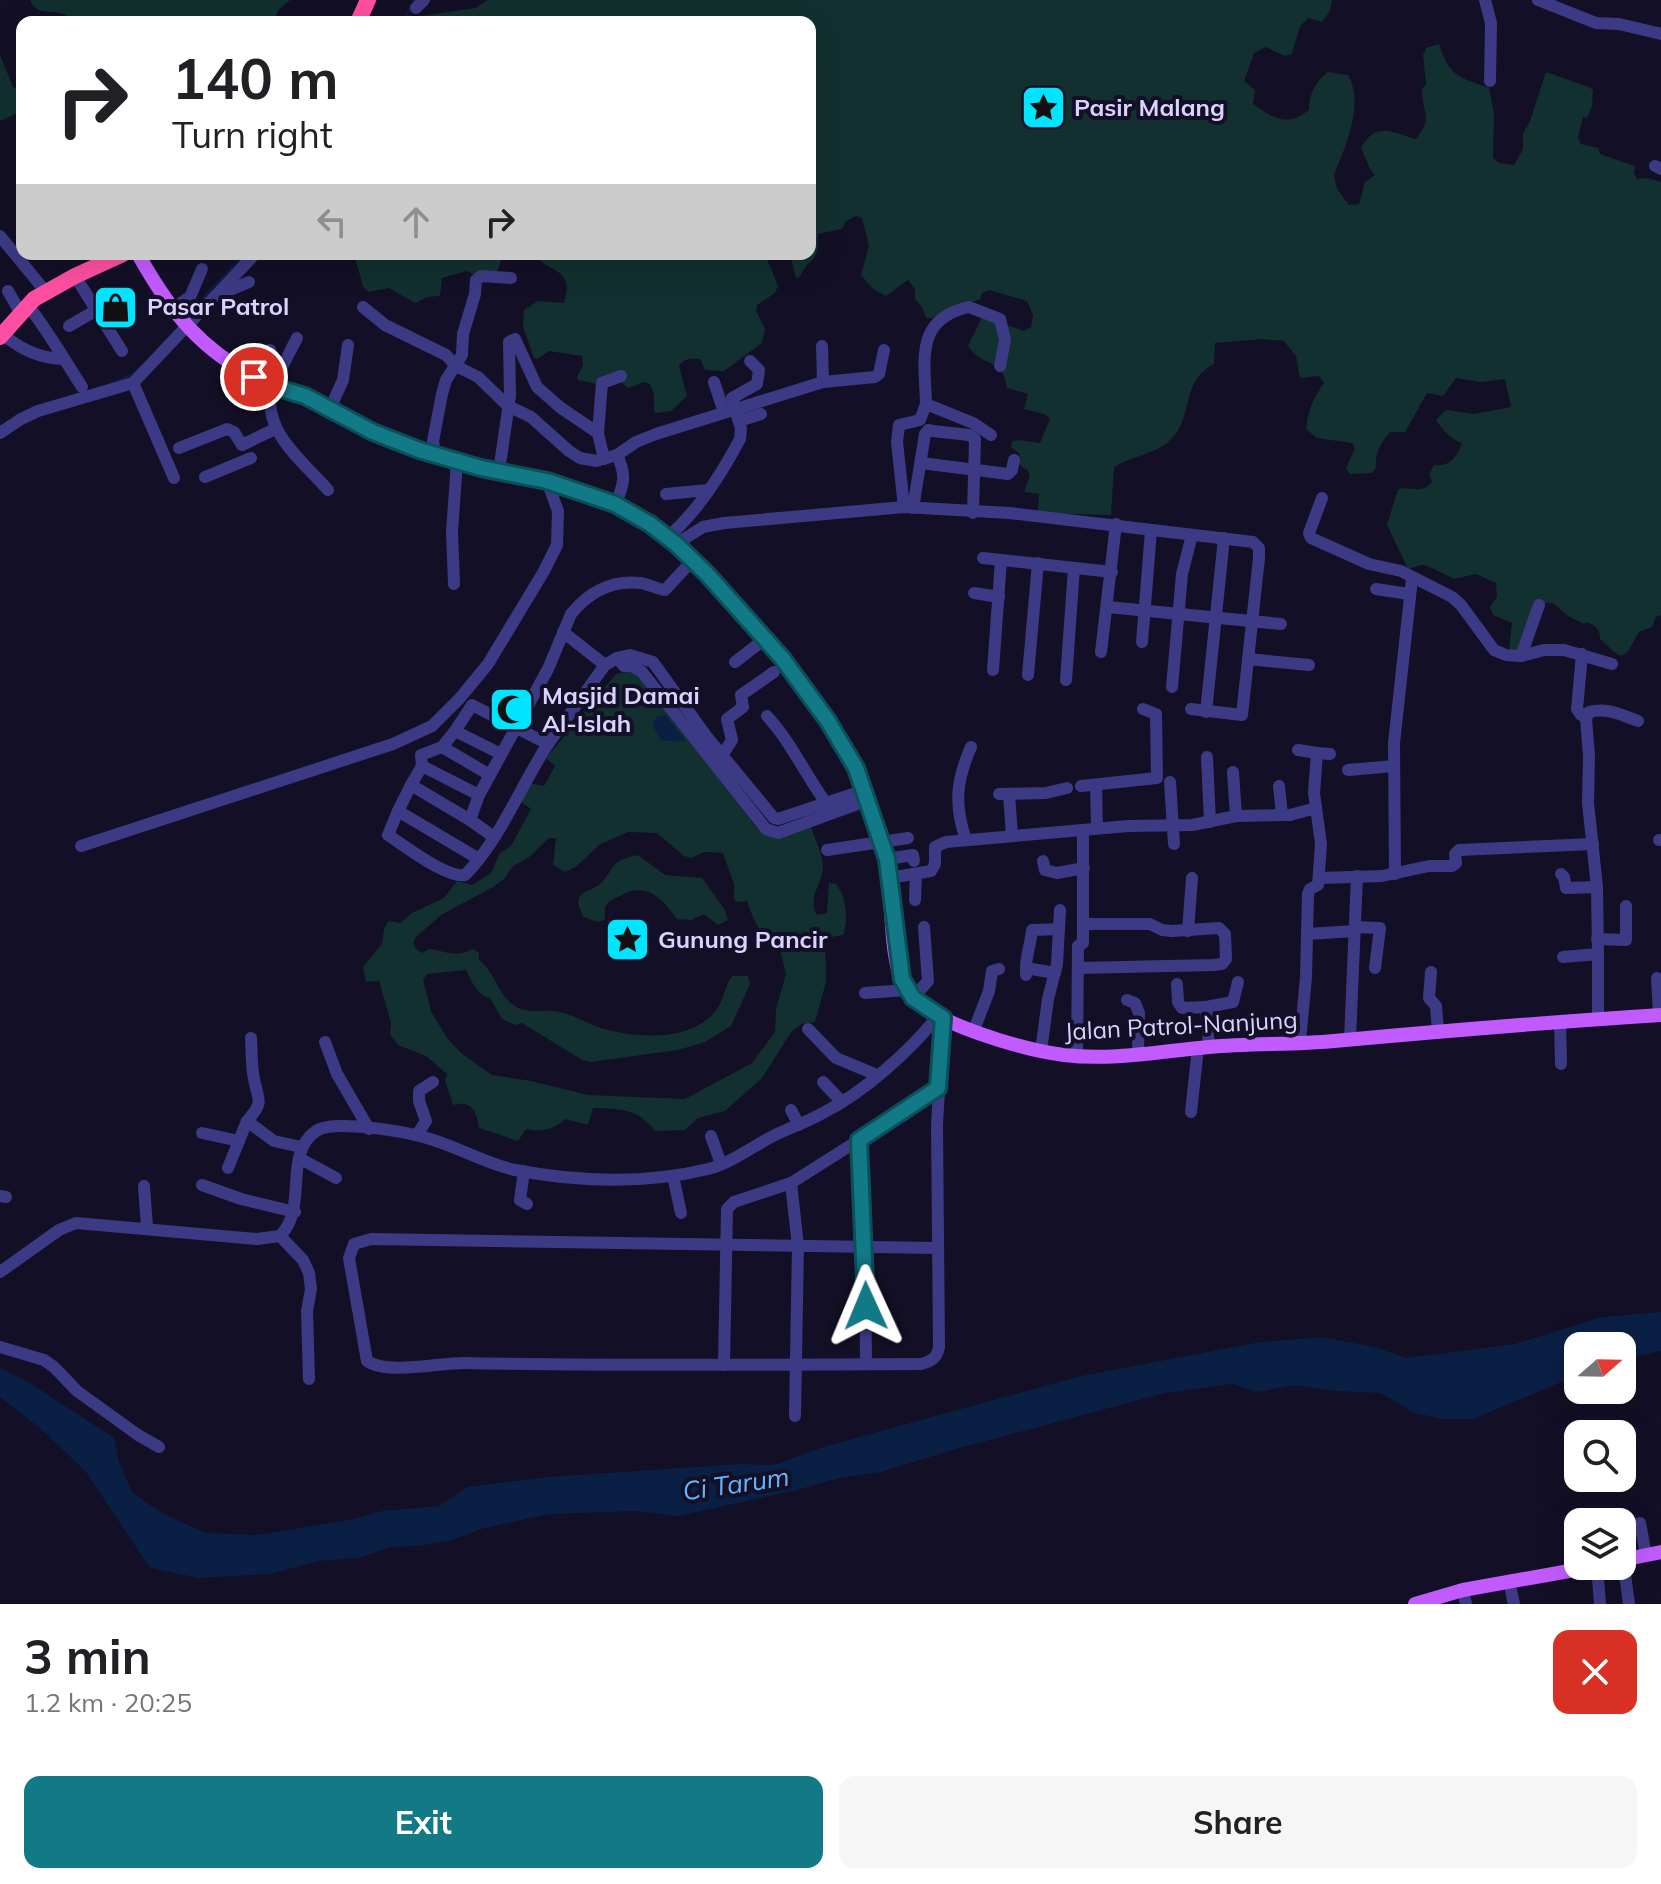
<!DOCTYPE html>
<meta charset="utf-8">
<style>
:root{--surface:#fff;--page:#f6f6f6;--text:#202124;--muted:#757577;--accent:#127987}
body{margin:0;font-family:Mulish,sans-serif;background:var(--page);color:var(--text);height:100vh;display:flex;flex-direction:column;font-size:30px;white-space:nowrap}
*{box-sizing:border-box;margin:0}
p{font-size:26px;color:var(--muted)}
.icon{flex:none;width:44px;height:44px;fill:none;stroke:currentColor;stroke-width:2;stroke-linecap:round;stroke-linejoin:round}
.map{position:relative;height:1604px;overflow:hidden}
.panel{display:flex;flex-direction:column;background:var(--surface);flex:1}
.panel>*{flex:none}
.banner{position:absolute;left:16px;top:16px;width:800px;height:244px;border-radius:16px;box-shadow:0 8px 32px #0002;background:#fff;color:var(--text);overflow:hidden}
.needle{width:52px;rotate:70deg}
.tools{position:absolute;left:1564px;top:1332px;display:grid;gap:16px}
.tools a{display:grid;place-items:center;width:72px;height:72px;border-radius:16px;background:var(--surface);box-shadow:0 8px 32px #0002;font-size:40px}
.pin{position:absolute;display:grid;place-items:center;width:68px;height:68px;color:#fff;margin:-34px;border:4px solid #fff;border-radius:50%;box-shadow:0 2px 8px #0007}
.me{position:absolute;width:88px;margin:-44px;rotate:359deg;stroke-linejoin:round;filter:drop-shadow(0 0 6px #0008)}
.turn{display:flex;align-items:center;gap:28px;height:168px;padding:0 24px;font-size:36px}
.turn .icon{width:104px;height:104px;stroke-width:2.5}
.turn b{display:block;font-size:56px;line-height:68px}
.lanes{display:flex;align-items:center;height:76px;padding:0 24px;background:#0003;justify-content:center;gap:40px;direction:ltr}
.lanes .off{opacity:.35}
.round{display:grid;place-items:center;flex:none;width:84px;height:84px;border-radius:16px;background:var(--page)}
.summary{display:flex;align-items:center;justify-content:space-between;height:136px;padding:0 24px}
h1{font-size:48px;font-weight:700;line-height:60px}
.button{display:flex;gap:16px;margin-top:auto;padding:16px 24px}
.button a{flex:1;height:92px;border-radius:16px;background:var(--accent);color:#fff;font-size:32px;font-weight:700;line-height:92px;text-align:center}
.button a+a{background:var(--page);color:var(--text)}
.map>svg:first-child{display:block}
.green{fill:#12302f;fill-rule:evenodd}
.water{fill:#0a1f44}
.lines{fill:none;stroke-linecap:round;stroke-linejoin:round}
.stream{stroke:#0a1f44;stroke-width:2}
.minor{stroke:#3d3a85;stroke-width:12}
.major{stroke:#c25bff;stroke-width:14}
.highway{stroke:#ff4fa3;stroke-width:16}
.route-casing{stroke:#0c4f58;stroke-width:20}
.route{stroke:#127987;stroke-width:14}
.labels{text-anchor:middle;stroke-width:8;stroke-linejoin:round;paint-order:stroke}
.poi-label{font-size:24px;font-weight:bold;fill:#d9d4ff;stroke:#130f26;text-anchor:start}
.street-label{font-size:24px;fill:#d9d4ff;stroke:#130f26}
.water-label{font-size:26px;font-style:italic;fill:#62b6ff;stroke:#130f26}
</style>
<div class="map">
<svg width="1661" height="1604" viewBox="0 0 1661 1604">
<rect width="100%" height="100%" fill="#130f26"/>
<g class="green">
<path d="M30 0H290L278 10 276 17 284 22H68L66 15C52 8 38 18 30 0Z"/>
<path d="M488 0H1332L1330 11 1322 22 1308 18 1300 26 1292 54 1285 56 1266 47 1254 53 1244 81 1255 90 1253 104C1274 119 1287 127 1309 110 1309 94 1315 82 1328 72L1348 75C1365 103 1345 148 1334 175L1337 189 1349 205 1359 204 1365 182 1375 175 1370 169 1361 148C1376 121 1391 132 1416 139 1434 117 1422 114 1422 89L1426 84 1423 55 1426 48 1439 44C1449 76 1458 77 1489 88L1494 113 1493 158 1499 163 1514 165 1523 149V134L1530 121 1546 72 1589 87 1593 90 1592 106 1587 118 1583 117 1578 138 1581 144 1598 148 1600 154 1635 166 1634 173 1637 179 1647 178 1661 182V615L1656 617 1652 627 1639 632C1622 662 1625 662 1600 639 1600 628 1596 626 1586 622L1584 624 1568 616 1553 603H1534L1520 644 1516 650 1509 649 1512 623 1493 615 1490 607 1497 597 1496 583 1476 574 1454 579 1428 566 1421 565 1408 569 1387 525 1398 489C1412 486 1420 495 1432 482L1429 474 1434 465C1451 467 1456 457 1462 443 1451 440 1441 428 1436 420L1446 410 1474 414 1511 407 1505 379 1481 382 1456 378 1443 396 1427 393 1405 432H1390C1380 444 1375 452 1376 468L1372 473 1350 474 1346 468 1355 448 1352 443 1317 438 1306 429C1308 411 1313 398 1324 383L1319 376 1300 378 1296 356 1284 341 1262 339 1215 343 1214 364C1178 383 1196 420 1167 443 1153 454 1130 457 1114 467L1111 515 1042 513 1038 510 1039 494 1024 492 1030 475 1027 469 1023 468 1018 462 1020 454 1011 447 1012 442 1019 440 1040 443 1050 419 1044 414 1024 409 1028 394 1007 388C1003 356 983 369 968 346L982 317 1024 331 1031 327 1033 315 1027 301 989 290 982 293 980 299 933 318H926L922 307 915 299V289L908 280 886 296 873 289 861 275 869 246 862 218 856 216 846 221 842 229 818 234C818 269 810 253 800 277L796 278 790 254H810V22H410L414 17 476 8Z"/>
<path d="M0 55 13 87 22 89V111L0 121Z"/>
<path d="M354 254H513L511 258 503 256 496 274 475 275 467 271 442 278 440 296 427 297 415 303 389 288 368 292 363 286Z"/>
<path d="M533 254H765L778 286 775 293 757 305 756 311 765 329 762 343 724 371 705 370 700 359C692 358 682 359 679 366L687 396 671 411 657 413 654 411V395L650 384 644 382 628 388 611 374 597 384 578 380 577 377 583 365 582 356 549 351 537 359 534 358 523 327 524 310 538 301 564 303C575 268 551 274 533 254Z"/>
<path d="M629 671 645 680 756 827C776 844 788 833 811 827 815 839 822 853 823 865 824 884 806 896 817 915L827 913 829 883 836 884C846 896 849 920 843 935L825 938 826 982 815 1022 802 1024 792 1031 762 1078 725 1111 698 1118 685 1130 655 1131C638 1108 620 1109 593 1108L588 1125 565 1119C553 1130 542 1132 526 1129L518 1141 479 1128C477 1111 471 1100 453 1105L445 1080 447 1074 426 1056 398 1045 390 1034 391 1023 379 981 366 982 363 967 382 944 384 928 389 921 400 923 412 913 444 898 457 881 472 885 491 873 500 853 511 846 531 809 520 801 530 783 544 786 555 766 546 758 616 674ZM628 832 657 833 684 856 691 858 704 852 723 853 734 884V899L736 902 747 901C751 914 757 927 766 939L773 940 780 950 786 974 776 1009 775 1032 752 1063 685 1099 588 1095 531 1081 492 1075 461 1053 447 1038 431 1011 423 980 427 974 466 970C472 981 477 996 490 998L502 1019 515 1025 522 1023 582 1060 590 1062 678 1050 705 1042 731 1026 750 984 748 976H732C723 989 725 1001 713 1014 687 1042 634 1038 601 1028 587 1024 575 1015 560 1012 544 1008 527 1016 512 1004 497 992 494 971 479 960V953L473 949C458 958 445 951 429 949L422 953 416 949 413 943 416 937 441 915 493 887 504 879 513 866 528 858 549 838H556L553 865 565 872 577 866 599 845Z"/>
<path d="M638 855 665 875 702 878 725 910 728 920 718 925 704 914 691 920 677 919C662 898 646 881 620 896 615 898 607 902 605 907 604 911 606 916 604 920L598 922 584 917C568 888 592 895 604 880 618 862 612 861 638 855Z"/>
</g>
<g class="water">
<path d="M659 716H666L685 740 680 742 661 740 653 726 654 720Z"/>
<path d="M1661 1312V1351L1622 1359V1346H1578V1375L1473 1419H1444L1414 1413 1381 1393 1335 1391 1293 1385 1258 1392 1232 1384 1165 1393 956 1449 881 1472 843 1477 797 1490 678 1516 636 1511 549 1514 481 1529 453 1540 419 1546 390 1547 359 1558 318 1561 271 1574 199 1578 150 1568 86 1472 41 1429 0 1397V1368L30 1383 114 1438 119 1462 132 1492 162 1513 205 1533 258 1535 354 1519 382 1511 439 1506 467 1487 547 1477 740 1464 774 1465 823 1447 1081 1376 1260 1342 1322 1337 1375 1347 1406 1358 1515 1344 1601 1317Z"/>
</g>
<g class="lines">
<g class="stream">
<path d="M403 22 414 0"/>
<path d="M194 310 212 288 246 254"/>
<path d="M111 383 130 376 140 367"/>
</g>
<g class="minor">
<path d="M1485 0 1491 23 1490 81"/>
<path d="M1538 0 1596 23 1619 24 1661 34"/>
<path d="M416 8 424 0"/>
<path d="M1655 166 1661 169"/>
<path d="M0 236 46 292"/>
<path d="M75 276 122 351"/>
<path d="M8 291 20 312"/>
<path d="M218 295 249 282"/>
<path d="M27 304C48 331 64 359 82 387"/>
<path d="M363 307 385 325 446 355 456 366 478 377 508 406 531 417 569 451 580 458 596 461 617 455 636 442 656 434 823 382 875 377 879 374 884 350"/>
<path d="M172 309 190 297 202 269"/>
<path d="M69 326 95 311"/>
<path d="M0 331C18 349 38 358 63 359"/>
<path d="M822 346 823 382"/>
<path d="M270 350 280 372"/>
<path d="M714 382 724 412"/>
<path d="M133 383 174 478"/>
<path d="M271 386C263 433 299 457 328 490"/>
<path d="M278 388 281 369 297 338"/>
<path d="M926 404C925 361 914 319 969 307L1000 319 1005 340 1000 366"/>
<path d="M329 411 343 380 348 345"/>
<path d="M739 421 761 414"/>
<path d="M0 433 21 419 38 411 133 383 255 254"/>
<path d="M598 433 602 383 621 376"/>
<path d="M179 448 227 429 234 432 242 445 275 429"/>
<path d="M435 454 433 441 442 394 446 380 462 355 463 334 475 294 476 280 481 276 511 278"/>
<path d="M921 463 1008 474 1012 470 1014 460"/>
<path d="M499 471 510 396 509 342 515 339 537 387 561 408 598 433 604 459"/>
<path d="M205 477 251 458"/>
<path d="M666 494 708 490"/>
<path d="M1322 498 1309 533 1311 538 1369 564 1401 571 1452 597 1461 605 1494 650 1506 655 1521 656 1544 650H1564L1612 664"/>
<path d="M615 504C625 484 626 474 617 455"/>
<path d="M904 507 897 442 899 425 920 420 926 404 973 423 991 435"/>
<path d="M913 508 925 434 928 430 933 431 969 435 975 439 973 513"/>
<path d="M668 537C698 511 721 475 740 439L741 429 732 398 757 384 759 370 750 361"/>
<path d="M676 544 703 527 724 523 904 507 1009 513 1253 542 1259 548V558L1242 715 1191 709"/>
<path d="M983 558 1112 572"/>
<path d="M454 584 452 532 457 462"/>
<path d="M1376 589 1409 594"/>
<path d="M974 593 999 597"/>
<path d="M1108 607 1281 624"/>
<path d="M563 632 605 665"/>
<path d="M1142 642 1151 531"/>
<path d="M1101 652 1116 524"/>
<path d="M1582 654 1577 709 1581 715H1587"/>
<path d="M1521 656 1539 605"/>
<path d="M617 658 624 666H632L642 672 766 829 778 833 868 800"/>
<path d="M1248 659 1309 665"/>
<path d="M735 662 766 638"/>
<path d="M993 670 1001 560"/>
<path d="M1028 675 1038 563"/>
<path d="M1066 680 1074 568"/>
<path d="M1172 687 1182 574 1192 535"/>
<path d="M1206 712 1224 538"/>
<path d="M767 716C791 742 805 774 826 803"/>
<path d="M548 744 605 665 617 658 630 655 653 662 707 737 774 818 778 819 865 790"/>
<path d="M442 747 490 775"/>
<path d="M1298 750 1317 753"/>
<path d="M501 754 455 731 442 747 421 755 422 766 411 785 470 820 479 795 548 669 571 614C589 592 611 580 640 583 649 584 656 589 665 590L692 561"/>
<path d="M723 754 732 740 727 719 743 707 741 695 774 672"/>
<path d="M1207 757 1210 822"/>
<path d="M422 766 479 795"/>
<path d="M1348 770 1394 766"/>
<path d="M1233 772 1236 816"/>
<path d="M1170 782 1174 844"/>
<path d="M411 785 398 811 479 859"/>
<path d="M1096 785 1097 828"/>
<path d="M1081 786 1157 778 1156 714 1143 709"/>
<path d="M1279 786 1282 815"/>
<path d="M999 794 1046 793 1067 788"/>
<path d="M1009 795 1012 835"/>
<path d="M398 811 388 835C405 846 446 878 465 875 500 840 521 785 548 744L472 705 455 731"/>
<path d="M470 820 494 837"/>
<path d="M966 840C954 805 956 781 971 747"/>
<path d="M1659 840H1661"/>
<path d="M81 846 393 744 432 726 460 698 488 664 544 571 557 545 558 511 547 481"/>
<path d="M827 850 908 838"/>
<path d="M887 859 913 855 914 861"/>
<path d="M1043 861 1045 870 1057 873 1084 868"/>
<path d="M1395 874 1394 743 1412 579"/>
<path d="M1561 874 1564 877 1566 888 1597 887"/>
<path d="M889 878 931 871 935 864V847L946 842 1128 826 1192 825 1236 816 1290 815 1316 808"/>
<path d="M1320 878 1382 876 1429 866H1452L1456 863 1455 854 1459 850 1593 844"/>
<path d="M915 900 916 875"/>
<path d="M1355 927 1380 928 1375 968"/>
<path d="M1188 931 1192 878"/>
<path d="M1307 934 1355 931"/>
<path d="M1597 939 1626 940V906"/>
<path d="M1598 954 1597 887 1588 803 1589 756 1586 719 1589 712C1607 707 1622 715 1638 721"/>
<path d="M1563 957 1598 954V1019"/>
<path d="M1026 968C1026 955 1031 943 1032 930L1059 929"/>
<path d="M1078 968 1213 965 1222 964 1226 959 1225 934 1219 928 1172 931 1162 930 1150 924H1083"/>
<path d="M1431 972 1429 998 1436 1006 1438 1031"/>
<path d="M1026 975V968L1055 973"/>
<path d="M1657 978 1659 1015"/>
<path d="M1177 984 1178 1002 1182 1008 1206 1007 1209 1047"/>
<path d="M865 993 906 990"/>
<path d="M913 998 928 981 924 927"/>
<path d="M1127 1000 1135 1003 1139 1013 1138 1053"/>
<path d="M1206 1007 1233 1002 1238 982"/>
<path d="M1560 1022 1561 1064"/>
<path d="M808 1029 836 1058 877 1075"/>
<path d="M974 1030 989 991 992 971 999 969"/>
<path d="M1350 1039 1357 876"/>
<path d="M325 1042 337 1074 369 1129"/>
<path d="M1300 1042 1306 977 1308 894 1310 889 1318 885 1321 844 1314 793 1317 753 1330 754"/>
<path d="M1041 1051 1048 999 1057 964 1060 910"/>
<path d="M1077 1056 1078 946 1083 943V830"/>
<path d="M823 1082 842 1102"/>
<path d="M791 1110 799 1125"/>
<path d="M1191 1112 1198 1048"/>
<path d="M247 1121C265 1101 258 1101 254 1079 251 1065 252 1051 251 1038"/>
<path d="M202 1133 239 1141"/>
<path d="M417 1135 426 1121 419 1101V1091L433 1082"/>
<path d="M711 1136 721 1164"/>
<path d="M299 1158 336 1178"/>
<path d="M228 1168 247 1121 274 1141 301 1147"/>
<path d="M524 1171 520 1200 527 1204"/>
<path d="M673 1176 681 1213"/>
<path d="M202 1185 241 1199 295 1212"/>
<path d="M144 1186 147 1227"/>
<path d="M0 1196 6 1197"/>
<path d="M280 1236 303 1260 309 1273 311 1289 307 1311 309 1379"/>
<path d="M937 1248 371 1239 354 1244 349 1258 367 1361C387 1375 438 1363 463 1363 616 1366 768 1365 921 1364 932 1361 937 1358 939 1347L937 1125 943 1018"/>
<path d="M0 1272 59 1230 76 1223 257 1239 280 1236C309 1207 282 1155 316 1131 334 1119 409 1132 430 1139 458 1147 486 1164 515 1170 578 1182 646 1184 708 1169 731 1163 752 1147 773 1136 789 1128 807 1122 823 1113 864 1092 909 1052 938 1016"/>
<path d="M0 1347 44 1360 54 1367 77 1391 138 1435 159 1447"/>
<path d="M866 1364 865 1247 859 1140 938 1088"/>
<path d="M724 1365 727 1209 734 1202 791 1183"/>
<path d="M795 1416 798 1246 791 1183 859 1140"/>
<path d="M1640 1523 1646 1555"/>
<path d="M1623 1560 1629 1604"/>
<path d="M1597 1566 1600 1604"/>
<path d="M1509 1581 1514 1604"/>
<path d="M1463 1590 1466 1604"/>
</g>
<g class="major">
<path d="M138 254C171 313 202 352 264 382 278 389 295 391 309 399 366 429 416 452 478 467 550 484 615 492 674 542 736 596 819 692 855 766 866 789 874 815 882 839 895 881 886 957 906 990 913 1001 925 1010 936 1015 968 1032 1028 1051 1064 1055 1112 1061 1162 1051 1209 1047 1250 1043 1292 1045 1334 1041 1443 1031 1552 1022 1661 1015"/>
<path d="M1622 1560 1661 1552"/>
<path d="M1415 1604 1463 1590 1597 1566"/>
</g>
<g class="highway">
<path d="M358 22 368 0"/>
<path d="M0 337 34 299 75 276 123 254"/>
</g>
</g>
<g class="lines">
<defs>
<path id="route" d="M254 377 271 386 305 396 373 432 419 450 481 468 547 481 615 504 650 524 676 544 707 574 782 658 828 721 856 768 887 859 902 979 913 998 943 1018 938 1088 859 1140 866 1306"/>
</defs>
<use href="#route" class="route-casing"/>
<use href="#route" class="route"/>
</g>
<defs>
<symbol id="sight-square" viewBox="-11 -11 22 22"><rect x="-9" y="-9" width="18" height="18" rx="4" fill="#00e5ff" stroke="#130f26"/><path d="M0-6L1.8-2.2L6-1.7L2.9 1.2L3.7 5.4L0 3.3L-3.7 5.4L-2.9 1.2L-6-1.7L-1.8-2.2Z" fill="#111"/></symbol>
<symbol id="shop-square" viewBox="-11 -11 22 22"><rect x="-9" y="-9" width="18" height="18" rx="4" fill="#00e5ff" stroke="#130f26"/><path d="M-5-2.5h2.3a2.7 3.5 0 0 1 5.4 0H5L5.5 6h-11ZM-1.5-2.5h3a1.5 2.3 0 0 0-3 0Z" fill="#111"/></symbol>
<symbol id="mosque-square" viewBox="-11 -11 22 22"><rect x="-9" y="-9" width="18" height="18" rx="4" fill="#00e5ff" stroke="#130f26"/><path d="M3.5-4.9A6 6 0 1 0 3.5 4.9A5 5 0 1 1 3.5-4.9Z" fill="#111"/></symbol>
</defs>
<g fill-rule="evenodd">
<use href="#sight-square" x="1018" y="82" width="51" height="51"/>
<use href="#shop-square" x="90" y="282" width="51" height="51"/>
<use href="#mosque-square" x="486" y="684" width="51" height="51"/>
<use href="#sight-square" x="602" y="914" width="51" height="51"/>
</g>
<g class="labels">
<g class="poi-label">
<text x="1074" y="116">Pasir Malang</text>
<text x="147" y="315">Pasar Patrol</text>
<text x="542" y="704">Masjid Damai<tspan x="542" dy="28">Al-Islah</tspan></text>
<text x="658" y="948">Gunung Pancir</text>
</g>
<g class="street-label">
<text transform="translate(1181 1026) rotate(-3)" y="8">Jalan Patrol-Nanjung</text>
</g>
<g class="water-label">
<text transform="translate(736 1484) rotate(-8)" y="9">Ci Tarum</text>
</g>
</g>
</svg>
<div class="tools">
<a><svg class="needle" viewBox="-14 -14 28 28"><path d="M0-13l5 13h-10z" fill="#e53935"/><path d="M0 13l5-13h-10z" fill="#757577"/></svg></a>
<a><svg class="icon" aria-label="search" viewBox="0 0 24 24"><circle cx="10" cy="10" r="6"/><path d="M15 15l6 6"/></svg></a>
<a><svg class="icon" aria-label="layers" viewBox="0 0 24 24"><path d="M12 4l9 5-9 5-9-5zM3 14l9 5 9-5"/></svg></a>
</div>
<div class="pin" style="left:254px;top:377px;background:#d93025"><svg class="icon" aria-label="arrive" viewBox="0 0 24 24"><path d="M6 21V4h12l-3 4 3 4H6"/></svg></div>
<svg class="me" style="left:866px;top:1306px" viewBox="-20 -20 40 40"><path d="M0-17L14 15 0 8-14 15z" fill="#127987" stroke="#fff" stroke-width="4"/></svg>
<div class="banner">
<div class="turn"><svg class="icon" aria-label="right" viewBox="0 0 24 24"><path d="M7 20v-9h11M14 6l5 5-5 5"/></svg><div><b>140 m</b>Turn right</div></div>
<div class="lanes"><svg class="icon off" aria-label="left" viewBox="0 0 24 24"><path d="M17 20v-9H6M10 6l-5 5 5 5"/></svg><svg class="icon off" aria-label="ahead" viewBox="0 0 24 24"><path d="M12 20V5M6 11l6-6 6 6"/></svg><svg class="icon" aria-label="right" viewBox="0 0 24 24"><path d="M7 20v-9h11M14 6l5 5-5 5"/></svg></div>
</div>
</div>
<section class="panel">
<div class="summary"><div><h1>3 min</h1><p>1.2 km · 20:25</p></div><a class="round" style="background:#d93025;color:#fff"><svg class="icon" aria-label="close" viewBox="0 0 24 24"><path d="M6 6l12 12M18 6L6 18"/></svg></a></div>
<div class="button"><a>Exit</a><a>Share</a></div>
</section>
